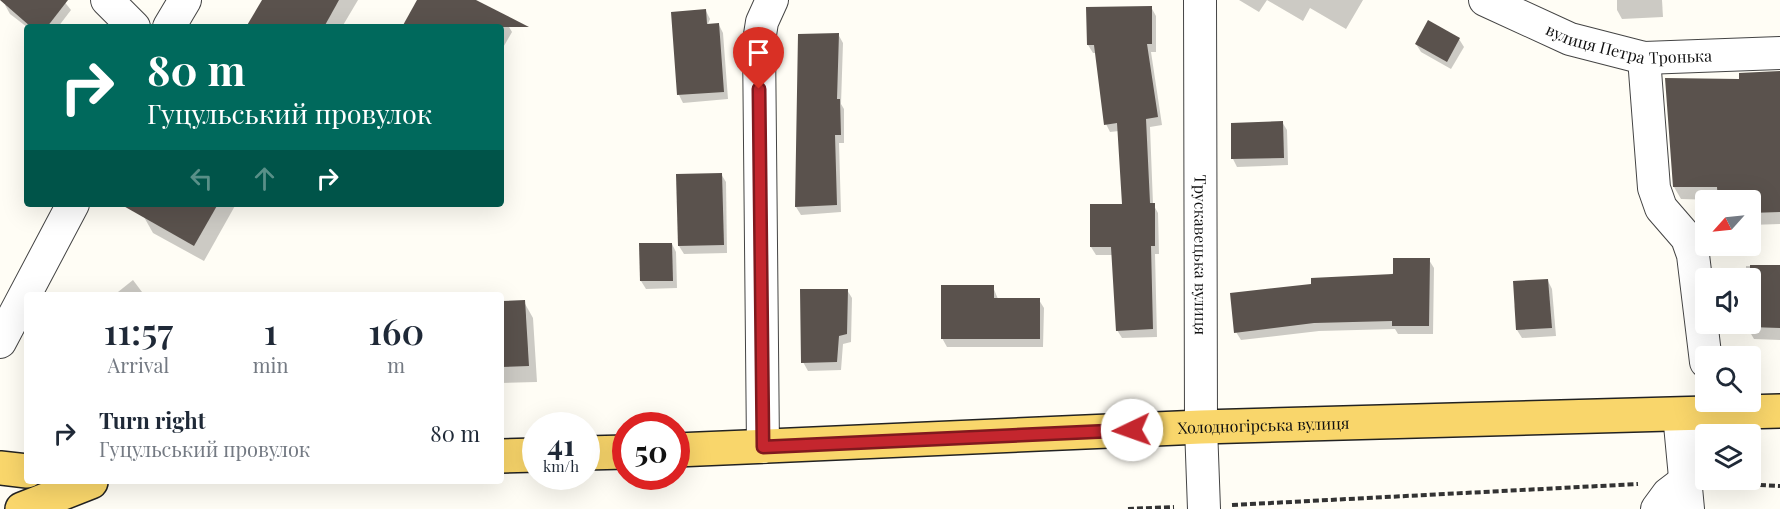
<!DOCTYPE html>
<meta charset="utf-8">
<style>
:root{--surface:#fff;--page:#f6f6f7;--text:#1f2937;--muted:#747a83}
body{margin:0;font-family:"Playfair Display",serif;background:var(--page);color:var(--text);height:100vh;display:flex;flex-direction:column;font-size:22px;white-space:nowrap}
*{box-sizing:border-box;margin:0}
p{font-size:20px;color:var(--muted)}
.icon{flex:none;width:33px;height:33px;fill:none;stroke:currentColor;stroke-width:2;stroke-linecap:round;stroke-linejoin:round}
.map{position:relative;flex:1;overflow:hidden}
.side{position:absolute;left:24px;top:292px;width:480px;height:192px;display:flex;flex-direction:column;background:var(--surface);border-radius:6px;box-shadow:0 6px 24px #0002}
.side>*{flex:none}
.hud{position:absolute;left:24px;top:24px;width:480px;height:183px;border-radius:6px;box-shadow:0 6px 24px #0002;background:#00695c;color:#fff;overflow:hidden}
.needle{width:39px;rotate:243deg}
.fabs{position:absolute;left:1695px;top:190px;display:grid;gap:12px}
.fabs a{display:grid;place-items:center;width:66px;height:66px;border-radius:6px;background:var(--surface);box-shadow:0 6px 24px #0002;font-size:30px}
.speed{position:absolute;left:522px;top:412px;display:flex;gap:12px;font-size:30px;font-weight:700;text-align:center}
.speed>*{display:grid;place-content:center;width:78px;height:78px;border-radius:50%;background:var(--surface);box-shadow:0 6px 24px #0002;line-height:1}
.speed small{font-size:15px;font-weight:400}
.speed .limit{border:9px solid #d22;background:#fff;color:#111}
.pin{position:absolute;display:grid;place-items:center;width:51px;height:51px;color:#fff;margin:-62px -26px;border-radius:50% 50% 50% 0;rotate:-45deg;box-shadow:0 0 6px #0007}
.pin .icon{rotate:45deg}
.me{position:absolute;width:66px;margin:-33px;rotate:267deg;stroke-linejoin:round;filter:drop-shadow(0 0 4px #0008)}
.turn{display:flex;align-items:center;gap:21px;height:126px;padding:0 24px;font-size:27px}
.turn .icon{width:78px;height:78px;stroke-width:2.5}
.turn b{display:block;font-size:42px;line-height:51px}
.lanes{display:flex;align-items:center;height:57px;padding:0 24px;background:#0003;justify-content:center;gap:30px;direction:ltr}
.lanes .off{opacity:.35}
.eta{display:flex;justify-content:space-evenly;align-items:center;height:102px;text-align:center}
.eta b{font-size:36px;font-weight:600;line-height:42px}
ul{padding:0;list-style:none}
li{display:flex;align-items:center;gap:18px;height:78px;padding:0 24px}
li div{flex:1}
li b{display:block;font-size:22px}
li em{font-style:normal}
.map>svg:first-child{display:block}
.shadow{fill:#0003}
.building{fill:#5a524d}
.lines{fill:none;stroke-linecap:round;stroke-linejoin:round}
.minor-casing{stroke:#444;stroke-width:34}
.major-casing{stroke:#222;stroke-width:36}
.path{stroke:#333;stroke-width:4;stroke-dasharray:6 3;stroke-linecap:butt}
.minor{stroke:#fff;stroke-width:32}
.major{stroke:#f9d66b;stroke-width:33}
.route-casing{stroke:#7f191e;stroke-width:15}
.route{stroke:#c4262e;stroke-width:10}
.labels{text-anchor:middle;stroke-width:6;stroke-linejoin:round;paint-order:stroke}
.street-label{font-size:16px;fill:#111;stroke:#fff}
</style>
<div class="map">
<svg width="1780" height="509" viewBox="0 0 1780 509">
<rect width="100%" height="100%" fill="#fffdf5"/>
<g class="shadow">
<path d="M10 0H63L71 10 58 27H27L10 14 5 5Z"/>
<path d="M263 0H358L342 27H248Z"/>
<path d="M419 0H472L502 15 512 32 501 51V27H404Z"/>
<path d="M1239 0H1363L1346 29 1310 8 1303 21 1267 0 1259 12Z"/>
<path d="M1617 0H1662L1663 17 1622 19 1617 10Z"/>
<path d="M1151 7 1156 16V52H1151L1162 125 1150 127 1153 204 1158 213 1159 254H1155L1157 337 1122 338 1117 330 1113 255H1096L1091 247 1123 205 1119 131 1110 132 1106 124 1096 53H1093L1088 45Z"/>
<path d="M706 11 710 19 707 26 719 25 723 33 728 99 683 103 679 95Z"/>
<path d="M838 34 843 43 841 104 844 109V143H839L841 212 801 215 796 207Z"/>
<path d="M1459 39 1464 47 1451 69 1421 52 1416 44Z"/>
<path d="M1780 72V224L1750 225V201L1681 199 1674 187 1741 80Z"/>
<path d="M1282 122 1287 130 1288 165 1237 167 1233 159 1232 124Z"/>
<path d="M721 174 726 182 727 253 684 254 679 246Z"/>
<path d="M151 204H236L204 261 153 233 144 217Z"/>
<path d="M672 244 676 252 677 288 646 289 641 281Z"/>
<path d="M1429 260 1434 268 1433 334H1398L1395 329 1319 331 1241 340 1236 332Z"/>
<path d="M1746 266 1780 267V340L1754 339 1747 327V324H1750V279H1746Z"/>
<path d="M133 280 145 296H113Z"/>
<path d="M1548 281 1552 289 1556 336 1522 338 1517 330Z"/>
<path d="M993 287 998 299 1039 300 1044 308 1043 347H947L942 338Z"/>
<path d="M847 290 852 298 851 342 843 344 841 370 808 371 803 362Z"/>
<path d="M524 302 533 318 537 382 501 383V303Z"/>
</g>
<g class="building">
<path d="M0 0H68L47 27H31Z"/>
<path d="M262 0H339L324 27H246Z"/>
<path d="M417 0H476L529 27H402Z"/>
<path d="M1152 6V44H1147L1158 117 1146 119 1150 203H1155V246H1151L1153 329 1116 331 1111 247H1090V204H1122L1117 123 1104 125 1094 45H1087L1086 7Z"/>
<path d="M706 9 707 24 719 23 724 92 677 95 671 12Z"/>
<path d="M1428 20 1460 38 1447 62 1415 44Z"/>
<path d="M839 33 837 99H840L841 135H835L837 205 795 207 798 34Z"/>
<path d="M1780 71V212L1750 213V201H1718L1717 187H1673L1665 78 1739 79V73Z"/>
<path d="M1283 121 1284 158 1231 159V123Z"/>
<path d="M722 173 724 245 678 246 676 174Z"/>
<path d="M120 204H218L194 246Z"/>
<path d="M639 243H672L673 281H640Z"/>
<path d="M1393 258H1430L1429 326H1392V321L1314 323 1234 333 1230 293 1311 284V278L1393 274Z"/>
<path d="M1750 265H1780V328L1750 327Z"/>
<path d="M1548 279 1552 328 1516 330 1513 281Z"/>
<path d="M941 285H994V298H1040V339H941Z"/>
<path d="M800 289H848L847 334 839 336 837 362 801 363Z"/>
<path d="M525 300 529 366 501 367V301Z"/>
</g>
<g class="lines">
<defs>
<g id="minor">
<path d="M107 0 134 27"/>
<path id="s1" d="M1200 0 1201 427 1204 509"/>
<path id="s2" d="M1485 0 1570 39 1644 58 1780 53"/>
<path d="M169 27 185 0"/>
<path d="M1644 58 1654 188 1661 208 1687 238 1693 255 1706 362"/>
<path d="M0 342 73 204"/>
<path d="M1679 414 1688 509"/>
<path d="M763 447 759 41 762 22 772 0"/>
<path d="M1657 509 1668 494 1685 481"/>
</g>
<g id="major">
<path id="s3" d="M676 450 1201 427 1780 411"/>
<path d="M586 453 626 452"/>
<path d="M501 456 536 455"/>
<path d="M0 468 27 471"/>
<path d="M22 509 91 482"/>
</g>
</defs>
<use href="#minor" class="minor-casing"/>
<use href="#major" class="major-casing"/>
<g class="path">
<path d="M1715 483 1780 486"/>
<path d="M1232 505 1638 484"/>
<path d="M1128 509 1174 507"/>
</g>
<use href="#minor" class="minor"/>
<use href="#major" class="major"/>
</g>
<g class="lines">
<defs>
<path id="route" d="M759 89 763 447 1132 430"/>
</defs>
<use href="#route" class="route-casing"/>
<use href="#route" class="route"/>
</g>
<g class="labels">
<g class="street-label">
<text dy="6" stroke="none"><textPath href="#s2" startOffset="153">вулиця Петра Тронька</textPath></text>
<text dy="6" stroke="none"><textPath href="#s1" startOffset="255">Трускавецька вулиця</textPath></text>
<text dy="6" stroke="none"><textPath href="#s3" startOffset="588">Холодногірська вулиця</textPath></text>
</g>
</g>
</svg>
<div class="fabs">
<a><svg class="needle" viewBox="-14 -14 28 28"><path d="M0-13l5 13h-10z" fill="#e53935"/><path d="M0 13l5-13h-10z" fill="#747a83"/></svg></a>
<a><svg class="icon" aria-label="sound" viewBox="0 0 24 24"><path d="M4 9h4l5-4v14l-5-4H4zM17 9q2 3 0 6"/></svg></a>
<a><svg class="icon" aria-label="search" viewBox="0 0 24 24"><circle cx="10" cy="10" r="6"/><path d="M15 15l6 6"/></svg></a>
<a><svg class="icon" aria-label="layers" viewBox="0 0 24 24"><path d="M12 4l9 5-9 5-9-5zM3 14l9 5 9-5"/></svg></a>
</div>
<div class="speed"><div>41<small>km/h</small></div><div class="limit">50</div></div>
<div class="pin" style="left:759px;top:89px;background:#d93025"><svg class="icon" aria-label="arrive" viewBox="0 0 24 24"><path d="M6 21V4h12l-3 4 3 4H6"/></svg></div>
<svg class="me" style="left:1132px;top:430px" viewBox="-20 -20 40 40"><circle r="19" fill="#fff"/><path d="M0-13L10 11 0 6-10 11z" fill="#c4262e"/></svg>
<div class="hud">
<div class="turn"><svg class="icon" aria-label="right" viewBox="0 0 24 24"><path d="M7 20v-9h11M14 6l5 5-5 5"/></svg><div><b>80 m</b>Гуцульський провулок</div></div>
<div class="lanes"><svg class="icon off" aria-label="left" viewBox="0 0 24 24"><path d="M17 20v-9H6M10 6l-5 5 5 5"/></svg><svg class="icon off" aria-label="ahead" viewBox="0 0 24 24"><path d="M12 20V5M6 11l6-6 6 6"/></svg><svg class="icon" aria-label="right" viewBox="0 0 24 24"><path d="M7 20v-9h11M14 6l5 5-5 5"/></svg></div>
</div>
<section class="side">
<div class="eta">
<div><b>11:57</b><p>Arrival</p></div>
<div><b>1</b><p>min</p></div>
<div><b>160</b><p>m</p></div>
</div>
<ul>
<li><svg class="icon" aria-label="right" viewBox="0 0 24 24"><path d="M7 20v-9h11M14 6l5 5-5 5"/></svg><div><b>Turn right</b><p>Гуцульський провулок</p></div><em>80 m</em></li>
</ul>
</section>
</div>
